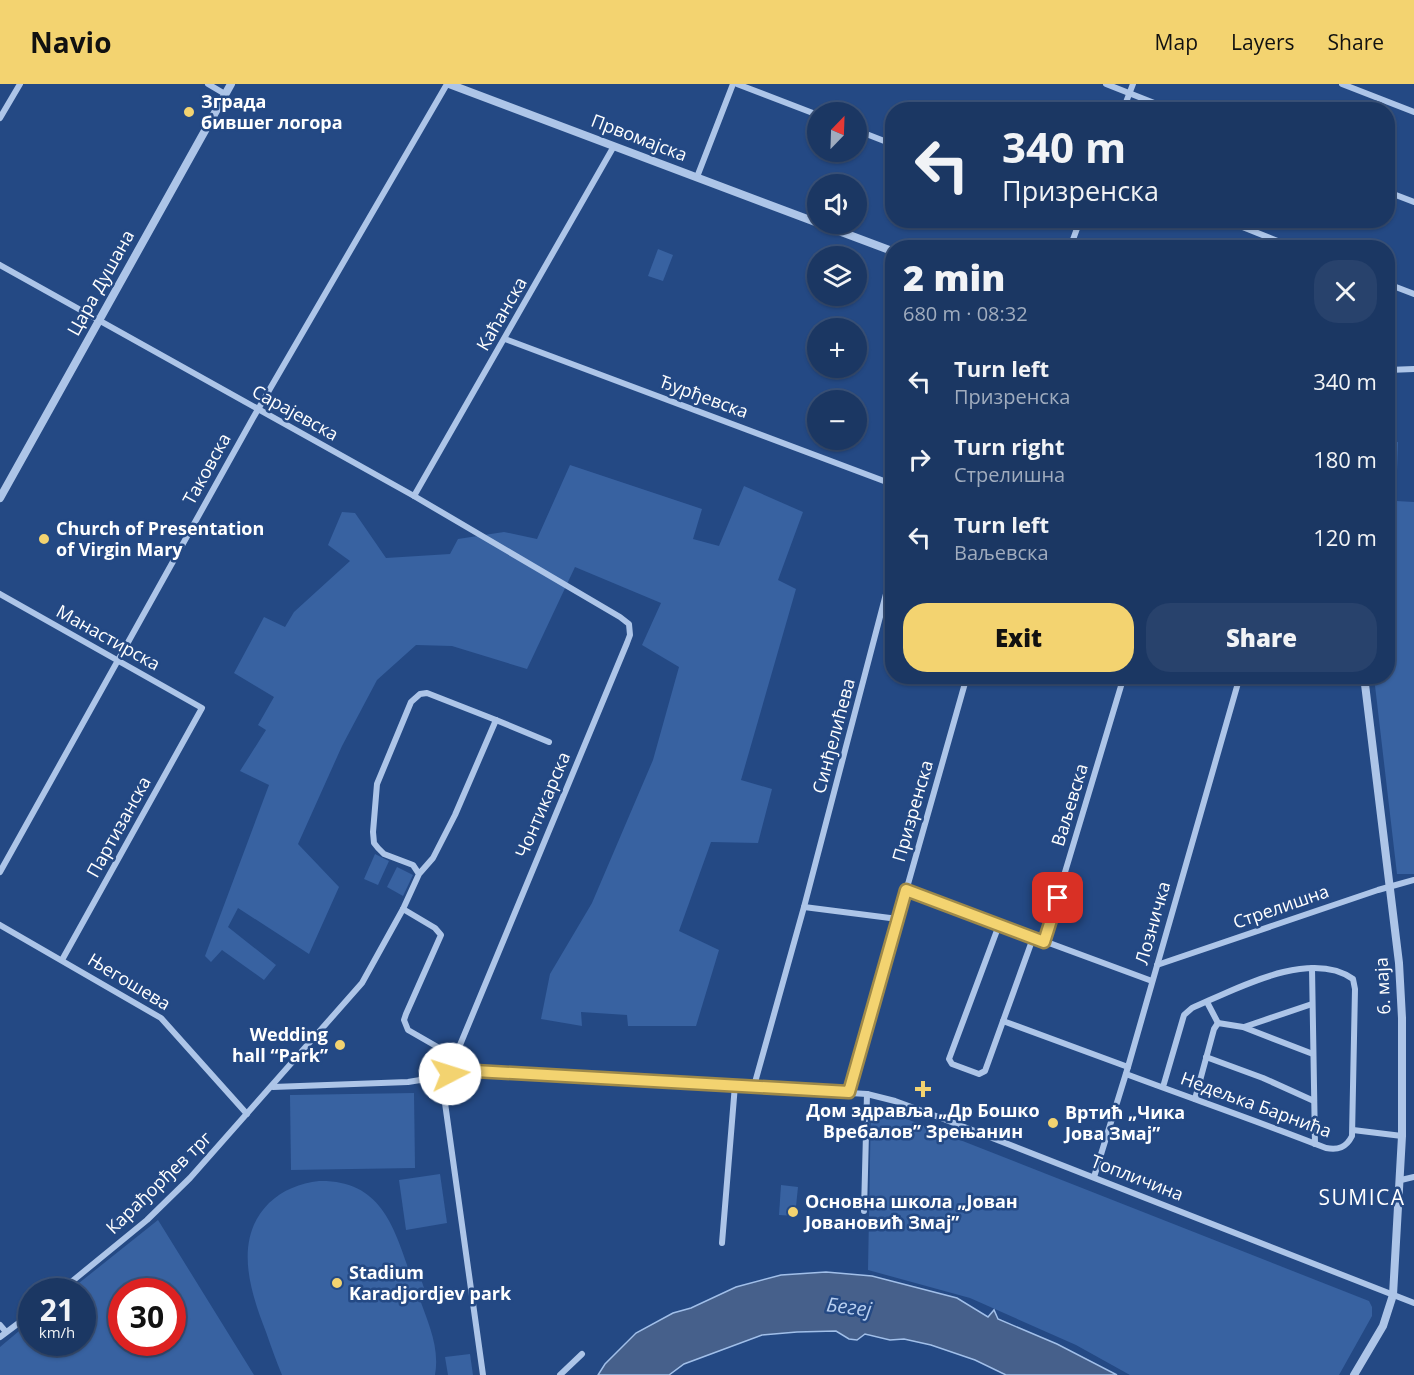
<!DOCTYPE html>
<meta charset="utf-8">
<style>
:root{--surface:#1b3763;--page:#28426c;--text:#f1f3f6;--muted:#a0acbe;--line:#395178;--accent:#f3d370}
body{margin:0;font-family:"Open Sans",sans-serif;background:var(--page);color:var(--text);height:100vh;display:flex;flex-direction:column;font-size:22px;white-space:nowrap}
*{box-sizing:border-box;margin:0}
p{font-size:20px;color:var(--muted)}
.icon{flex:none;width:33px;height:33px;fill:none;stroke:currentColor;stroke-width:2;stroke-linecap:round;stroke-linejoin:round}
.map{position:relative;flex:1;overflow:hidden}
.details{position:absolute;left:885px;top:156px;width:510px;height:444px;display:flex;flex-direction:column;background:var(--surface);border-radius:24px;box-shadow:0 2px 4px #0004,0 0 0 2px var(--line)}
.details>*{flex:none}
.top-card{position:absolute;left:885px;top:18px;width:510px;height:126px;border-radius:24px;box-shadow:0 2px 4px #0004,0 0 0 2px var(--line);background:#1b3763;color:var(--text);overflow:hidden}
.needle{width:39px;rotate:23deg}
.controls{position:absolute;left:807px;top:18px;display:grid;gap:12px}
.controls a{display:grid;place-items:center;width:60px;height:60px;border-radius:50%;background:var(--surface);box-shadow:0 2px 4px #0004,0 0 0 2px var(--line);font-size:30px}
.speed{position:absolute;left:18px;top:1194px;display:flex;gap:12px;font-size:30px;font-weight:700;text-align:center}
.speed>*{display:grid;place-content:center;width:78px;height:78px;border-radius:50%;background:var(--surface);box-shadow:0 2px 4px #0004,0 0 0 2px var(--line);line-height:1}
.speed small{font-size:15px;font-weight:400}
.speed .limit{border:9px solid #d22;background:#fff;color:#111}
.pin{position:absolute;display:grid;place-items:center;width:51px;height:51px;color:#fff;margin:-26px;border-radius:12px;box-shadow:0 3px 9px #0006}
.me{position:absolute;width:66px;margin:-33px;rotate:85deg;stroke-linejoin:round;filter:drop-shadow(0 0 4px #0008)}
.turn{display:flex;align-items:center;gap:21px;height:126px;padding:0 18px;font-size:27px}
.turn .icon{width:78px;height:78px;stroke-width:2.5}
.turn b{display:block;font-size:42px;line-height:51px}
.round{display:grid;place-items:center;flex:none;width:63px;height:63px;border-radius:24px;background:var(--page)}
.overview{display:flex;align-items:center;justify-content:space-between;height:102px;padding:0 18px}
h1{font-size:36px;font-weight:800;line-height:45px}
.button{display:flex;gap:12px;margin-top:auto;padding:12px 18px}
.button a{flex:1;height:69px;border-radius:24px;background:var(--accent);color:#111;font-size:24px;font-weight:800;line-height:69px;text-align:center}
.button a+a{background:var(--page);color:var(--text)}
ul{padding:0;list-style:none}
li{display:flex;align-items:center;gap:18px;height:78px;padding:0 18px}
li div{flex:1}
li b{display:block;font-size:22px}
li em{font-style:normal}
header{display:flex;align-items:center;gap:36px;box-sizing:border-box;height:84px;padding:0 30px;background:var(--accent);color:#111}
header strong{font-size:28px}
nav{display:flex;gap:33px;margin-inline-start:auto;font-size:21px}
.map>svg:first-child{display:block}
.green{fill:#3862a1;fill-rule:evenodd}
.water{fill:#46608b;stroke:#a1bfe9;stroke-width:1.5}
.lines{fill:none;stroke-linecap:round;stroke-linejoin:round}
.minor{stroke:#adc5e8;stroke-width:6}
.tertiary{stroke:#adc5e8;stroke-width:8}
.route-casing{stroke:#9e8949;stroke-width:15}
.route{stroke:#f3d370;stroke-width:10}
.poi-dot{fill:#f3d370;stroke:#244984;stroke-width:2}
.labels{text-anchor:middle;stroke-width:5;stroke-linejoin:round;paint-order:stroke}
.poi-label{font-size:18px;font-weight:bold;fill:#fff;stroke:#244984;text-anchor:start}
.street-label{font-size:18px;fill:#fff;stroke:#244984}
.water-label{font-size:20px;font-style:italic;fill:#b8cff0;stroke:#244984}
.quarter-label{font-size:21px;letter-spacing:1.5px;fill:#fff;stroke:#244984}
</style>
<header>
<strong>Navio</strong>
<nav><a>Map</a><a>Layers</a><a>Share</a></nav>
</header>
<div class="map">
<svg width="1414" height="1291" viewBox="0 0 1414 1291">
<rect width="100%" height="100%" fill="#244984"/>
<g class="green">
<path d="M658 165 673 171 663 197 648 192Z"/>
<path d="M1398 358 1396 417 1414 418V790H1397L1374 593 1388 592V359Z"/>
<path d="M570 381 702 425 693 455 719 462 744 402 803 428 778 496 796 505 741 696 772 705 758 759 711 758 679 847 719 866 696 942H628L627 931 581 928 582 942 541 935 550 890 592 819 653 676 679 583 642 561 661 519 575 483 527 585 452 562 416 561 377 596 342 662 298 760 339 803 309 870 238 824 228 843 276 881 264 896 222 866 211 878 205 872 269 701 240 687 266 646 258 641 274 613 234 589 264 533 285 543 294 528 350 477 328 461 342 428 355 429 386 474 450 470 458 455 504 448 537 455Z"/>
<path d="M375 770 389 777 378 801 364 795Z"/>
<path d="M397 783 413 791 403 812 387 803Z"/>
<path d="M414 1009 415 1084 291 1086 290 1011Z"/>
<path d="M871 1021 1369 1217 1372 1223V1232L1339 1291H1130L1076 1261 970 1214 868 1186Z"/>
<path d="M440 1090 447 1139 406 1146 399 1096Z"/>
<path d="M319 1097C380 1096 393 1140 410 1189L418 1186 426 1210 419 1213C428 1239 440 1263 435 1291H282C276 1277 271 1262 266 1248 250 1207 233 1155 269 1119 283 1106 300 1099 319 1097Z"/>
<path d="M781 1101 798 1103 795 1132 779 1131Z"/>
<path d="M158 1136 254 1291H0V1263L31 1237 32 1258H82V1208L69 1207ZM122 1208H172V1258H122Z"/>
<path d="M470 1270 473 1291H448L445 1273Z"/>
</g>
<path class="water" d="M826 1188 872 1192 957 1214 988 1233 994 1226 998 1235 1057 1260 1117 1291H1006L975 1276 931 1261 904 1255 890 1256 865 1250 857 1256 849 1255 836 1247 797 1248 762 1251 684 1280 669 1291H598L605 1280 636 1249 673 1229 691 1224 736 1203 781 1191Z"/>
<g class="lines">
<g class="minor">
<path d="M208 0 225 10"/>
<path d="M737 0 818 31"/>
<path d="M1106 0 1172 26"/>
<path d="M1342 0 1414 28"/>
<path d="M1123 26 1133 0"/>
<path d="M0 34 20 0"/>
<path d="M856 46 892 60"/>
<path d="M697 93 733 0"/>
<path d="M1388 108 1414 118"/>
<path d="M1225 136 1295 164"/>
<path d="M1070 164 1080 136"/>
<path d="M0 181 414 412 620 533 629 540 630 551 627 559 455 973 445 1005V1019L483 1291"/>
<path d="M1388 200 1414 210"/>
<path d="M505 255 892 400"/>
<path d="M1388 286 1414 285"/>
<path d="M414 412 614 62"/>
<path d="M0 510 202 624 62 876"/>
<path d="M496 636 549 658"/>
<path d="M0 788 253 334 447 0"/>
<path d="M906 806 1152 897"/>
<path d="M804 823 898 835"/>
<path d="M403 825 435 844 441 851 406 930 404 936 408 946 455 973"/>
<path d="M0 841 161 934 247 1030"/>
<path d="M999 841 949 975 952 980 979 990 985 987 1033 854"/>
<path d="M1044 858 1124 592"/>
<path d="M1157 881 1378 806 1414 796"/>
<path d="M1312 884 1315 1060"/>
<path d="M1207 918 1218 939"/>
<path d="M1003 937 1128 983"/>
<path d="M1244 943 1312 920"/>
<path d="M1206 973 1263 994 1314 1017"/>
<path d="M1126 990C1193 1015 1260 1038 1326 1064 1338 1066 1346 1064 1352 1052L1355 905 1353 895C1310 864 1234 906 1192 924L1184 931 1163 1003"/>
<path d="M754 1002 804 823 892 487"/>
<path d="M273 1003 408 998 475 987 867 1010 895 1017 936 1032 1414 1219"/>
<path d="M849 1008 967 592"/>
<path d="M1195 1015 1214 945 1218 939 1243 943 1313 970"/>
<path d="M1353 1046 1402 1052"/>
<path d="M1094 1093 1128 983 1240 592"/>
<path d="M1401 1096 1414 1093"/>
<path d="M864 1127 867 1010"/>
<path d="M722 1159 735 1001"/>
<path d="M59 1208 147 1136 190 1094 362 899 403 825 419 790 433 774 455 731 496 636 427 609 420 610 411 618 377 700 373 748 374 759 378 764 384 770 413 781 419 790"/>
<path d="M0 1241 6 1248"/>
<path d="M0 1253 32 1229"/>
<path d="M560 1291 582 1270"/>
</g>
<g class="tertiary">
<path d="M449 0 818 139"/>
<path d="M820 140 892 167"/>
<path d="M0 414 231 0"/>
<path d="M1354 1291 1383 1242 1393 1211 1402 1052V934L1399 879 1364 592"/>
</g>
</g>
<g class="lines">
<defs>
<path id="route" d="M450 990 475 987 849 1008 906 806 1044 858 1058 814"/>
</defs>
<use href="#route" class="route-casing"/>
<use href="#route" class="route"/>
</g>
<g class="poi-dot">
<circle cx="189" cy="28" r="6"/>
<circle cx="44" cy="455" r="6"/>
<circle cx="340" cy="961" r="6"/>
<path d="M920 996h6v6h6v6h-6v6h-6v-6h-6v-6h6z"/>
<circle cx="1053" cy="1039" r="6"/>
<circle cx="793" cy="1128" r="6"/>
<circle cx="337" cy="1199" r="6"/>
</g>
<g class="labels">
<g class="poi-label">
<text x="201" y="24">Зграда<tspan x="201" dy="21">бившег логора</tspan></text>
<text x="56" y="451">Church of Presentation<tspan x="56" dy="21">of Virgin Mary</tspan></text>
<text x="328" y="957" text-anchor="end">Wedding<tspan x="328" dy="21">hall “Park”</tspan></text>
<text x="923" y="1033" text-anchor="middle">Дом здравља „Др Бошко<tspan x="923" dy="21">Вребалов” Зрењанин</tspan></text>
<text x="1065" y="1035">Вртић „Чика<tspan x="1065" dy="21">Јова Змај”</tspan></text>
<text x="805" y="1124">Основна школа „Јован<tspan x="805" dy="21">Јовановић Змај”</tspan></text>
<text x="349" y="1195">Stadium<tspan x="349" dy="21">Karadjordjev park</tspan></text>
</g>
<g class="street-label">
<text transform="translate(639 54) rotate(21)" y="6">Првомајска</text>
<text transform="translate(101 199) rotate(-61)" y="6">Цара Душана</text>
<text transform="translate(502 230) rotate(-60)" y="6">Каћанска</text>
<text transform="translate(704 313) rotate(20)" y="6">Ђурђевска</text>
<text transform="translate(295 329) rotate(29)" y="6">Сарајевска</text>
<text transform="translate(207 385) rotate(-61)" y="6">Таковска</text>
<text transform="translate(108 554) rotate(29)" y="6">Манастирска</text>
<text transform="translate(834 652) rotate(-75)" y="6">Синђелићева</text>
<text transform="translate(543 721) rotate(-67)" y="6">Чонтикарска</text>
<text transform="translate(1070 721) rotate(-73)" y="6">Ваљевска</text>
<text transform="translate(913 727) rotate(-74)" y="6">Призренска</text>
<text transform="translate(119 743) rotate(-61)" y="6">Партизанска</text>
<text transform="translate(1281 823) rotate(-19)" y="6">Стрелишна</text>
<text transform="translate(1153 839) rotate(-74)" y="6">Лозничка</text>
<text transform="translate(129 898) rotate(31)" y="6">Његошева</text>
<text transform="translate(1383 902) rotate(-93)" y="6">6. маја</text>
<text transform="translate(1256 1021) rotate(20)" y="6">Недељка Барнића</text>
<text transform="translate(1137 1094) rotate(21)" y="6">Топличина</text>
<text transform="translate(159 1099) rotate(-44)" y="6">Карађорђев трг</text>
</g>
<g class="water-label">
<text transform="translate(849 1223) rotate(7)" y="7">Бегеј</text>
</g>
<g class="quarter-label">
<text x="1362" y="1121">SUMICA</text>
</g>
</g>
</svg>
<div class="controls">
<a><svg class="needle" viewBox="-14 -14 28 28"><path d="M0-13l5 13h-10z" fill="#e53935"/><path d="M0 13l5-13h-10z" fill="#a0acbe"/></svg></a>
<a><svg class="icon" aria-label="sound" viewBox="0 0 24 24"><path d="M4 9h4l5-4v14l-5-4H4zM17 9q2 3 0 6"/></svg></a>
<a><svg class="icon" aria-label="layers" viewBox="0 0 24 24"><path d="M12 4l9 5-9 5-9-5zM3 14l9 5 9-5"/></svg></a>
<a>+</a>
<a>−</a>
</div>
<div class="speed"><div>21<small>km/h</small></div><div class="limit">30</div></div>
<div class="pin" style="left:1058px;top:814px;background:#d93025"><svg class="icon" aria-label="arrive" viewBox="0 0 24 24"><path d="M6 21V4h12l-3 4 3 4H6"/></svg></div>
<svg class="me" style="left:450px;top:990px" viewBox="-20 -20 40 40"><circle r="19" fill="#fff"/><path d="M0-13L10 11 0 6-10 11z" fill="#f3d370"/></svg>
<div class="top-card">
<div class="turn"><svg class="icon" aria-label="left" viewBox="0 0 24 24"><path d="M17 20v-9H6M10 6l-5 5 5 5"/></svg><div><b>340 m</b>Призренска</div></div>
</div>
<section class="details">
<div class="overview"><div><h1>2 min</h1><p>680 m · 08:32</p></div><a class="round"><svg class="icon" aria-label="close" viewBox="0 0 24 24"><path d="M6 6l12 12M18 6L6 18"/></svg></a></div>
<ul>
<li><svg class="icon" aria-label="left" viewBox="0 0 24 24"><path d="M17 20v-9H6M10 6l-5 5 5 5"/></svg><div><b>Turn left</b><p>Призренска</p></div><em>340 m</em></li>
<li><svg class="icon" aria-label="right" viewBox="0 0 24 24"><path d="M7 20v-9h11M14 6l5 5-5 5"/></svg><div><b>Turn right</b><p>Стрелишна</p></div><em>180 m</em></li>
<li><svg class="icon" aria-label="left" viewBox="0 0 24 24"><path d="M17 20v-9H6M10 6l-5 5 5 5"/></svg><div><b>Turn left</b><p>Ваљевска</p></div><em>120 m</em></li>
</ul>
<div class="button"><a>Exit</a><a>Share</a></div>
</section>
</div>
